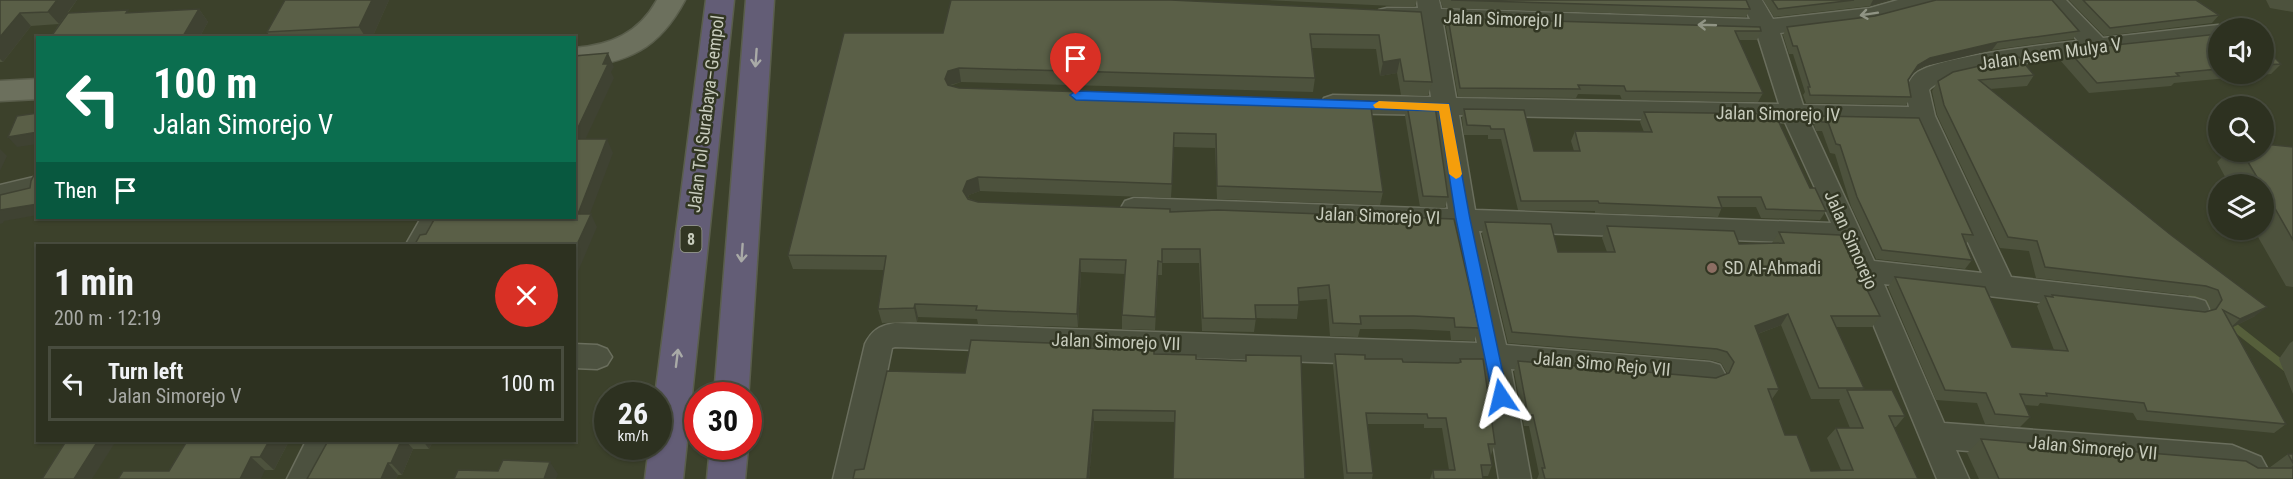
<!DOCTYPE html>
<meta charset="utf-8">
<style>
:root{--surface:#2d3120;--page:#393d2d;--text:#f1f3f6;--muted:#a7a9a5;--line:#484c3e}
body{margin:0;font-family:"Roboto Condensed",sans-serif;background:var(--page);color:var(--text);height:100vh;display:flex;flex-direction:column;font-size:22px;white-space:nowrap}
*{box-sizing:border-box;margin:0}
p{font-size:20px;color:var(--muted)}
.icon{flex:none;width:33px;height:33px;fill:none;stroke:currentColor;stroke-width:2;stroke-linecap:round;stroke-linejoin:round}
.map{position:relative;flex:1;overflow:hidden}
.panel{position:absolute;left:36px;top:244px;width:540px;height:198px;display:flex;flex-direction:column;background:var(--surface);border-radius:0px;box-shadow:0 2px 4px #0004,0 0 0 2px var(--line)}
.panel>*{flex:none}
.guide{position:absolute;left:36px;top:36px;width:540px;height:183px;border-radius:0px;box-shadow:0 2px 4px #0004,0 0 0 2px var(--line);background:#0b6e4f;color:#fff;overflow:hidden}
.buttons{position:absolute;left:2208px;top:18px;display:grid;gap:12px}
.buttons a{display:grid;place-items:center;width:66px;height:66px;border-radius:50%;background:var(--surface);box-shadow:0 2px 4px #0004,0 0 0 2px var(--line);font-size:30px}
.speed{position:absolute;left:594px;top:382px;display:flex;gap:12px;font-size:30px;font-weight:700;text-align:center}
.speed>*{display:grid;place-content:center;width:78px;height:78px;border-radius:50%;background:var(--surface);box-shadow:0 2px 4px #0004,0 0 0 2px var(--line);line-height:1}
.speed small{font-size:15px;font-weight:400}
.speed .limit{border:9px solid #d22;background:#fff;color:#111}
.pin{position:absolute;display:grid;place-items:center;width:51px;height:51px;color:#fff;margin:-62px -26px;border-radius:50% 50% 50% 0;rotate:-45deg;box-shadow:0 0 6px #0007}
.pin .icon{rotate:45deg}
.me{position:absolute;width:66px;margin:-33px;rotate:350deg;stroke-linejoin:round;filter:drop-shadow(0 0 4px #0008)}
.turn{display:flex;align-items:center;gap:21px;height:126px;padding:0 18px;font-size:27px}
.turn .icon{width:78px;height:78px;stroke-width:2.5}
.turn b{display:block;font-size:42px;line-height:51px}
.then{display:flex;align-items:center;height:57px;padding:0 18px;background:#0003;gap:12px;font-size:22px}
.round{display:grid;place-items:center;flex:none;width:63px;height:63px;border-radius:32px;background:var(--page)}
.head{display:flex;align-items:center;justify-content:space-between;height:102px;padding:0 18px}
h1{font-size:36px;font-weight:700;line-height:45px}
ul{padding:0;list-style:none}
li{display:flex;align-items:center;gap:18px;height:75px;margin:0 12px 9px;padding:0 6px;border:3px solid var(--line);border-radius:0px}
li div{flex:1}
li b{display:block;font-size:22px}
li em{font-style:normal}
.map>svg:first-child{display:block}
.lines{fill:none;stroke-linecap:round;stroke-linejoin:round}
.stream{stroke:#565f3b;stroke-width:8}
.minor-casing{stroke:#6a6e5d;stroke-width:3}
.major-casing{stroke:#595d4b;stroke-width:3}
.highway-casing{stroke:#5a5e4c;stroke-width:3}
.minor{fill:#4c513f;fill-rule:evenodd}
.major{fill:#6c705d;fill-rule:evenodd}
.highway{fill:#635d76;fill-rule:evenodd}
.wall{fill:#4d523d;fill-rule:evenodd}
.shaded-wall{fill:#3f4232}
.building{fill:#5a5f47;stroke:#3f4232;stroke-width:1.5}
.oneway{stroke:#909484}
.oneway2{stroke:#a9aaa7}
.route{fill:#1a73e8;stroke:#114b97;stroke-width:1.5}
.slow{fill:#f59e0b}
.education-dot{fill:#8d6e63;stroke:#323623;stroke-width:2}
.labels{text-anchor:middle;stroke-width:5;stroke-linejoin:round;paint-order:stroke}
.shield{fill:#323623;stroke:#9a9e8e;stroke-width:1.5}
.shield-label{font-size:16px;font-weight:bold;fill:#c7cbbc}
.street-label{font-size:18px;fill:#c7cbbc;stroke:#323623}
.poi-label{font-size:18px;fill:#c7cbbc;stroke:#323623;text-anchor:start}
</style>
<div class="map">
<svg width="2293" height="479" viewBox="0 0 2293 479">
<rect width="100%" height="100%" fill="#3c412b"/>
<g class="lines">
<g class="stream">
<path d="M2188 290 2218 315"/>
<path d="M2228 322 2293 373"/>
</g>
<defs>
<g id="minor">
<path d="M1417 0H1439L1441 9 1750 19 1740 0H1762L1773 19 1870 8 1898 0H1937L1934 5 1870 22 1780 33 1803 105 1909 107 1905 89C1908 84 1911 78 1915 74 1933 57 2050 44 2078 41L2042 0H2066L2103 38 2218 25 2226 28H2218V41C2175 46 1947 64 1929 90L1935 116 2011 277 2195 298 2205 301 2209 309 2205 317 2195 320 1884 284 1944 423 2232 445 2261 457 2273 479H2240L2229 472 1956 450 1969 479H1937L1840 244 1479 231 1506 345 1710 362 1720 365 1725 374 1720 383 1710 386 1511 369 1531 479H1499L1481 368 895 347 892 348 865 479H833L865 344C872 330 879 326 895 323L1477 343 1452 230 1134 218 1125 215 1121 208 1125 201 1134 198 1448 209 1434 115 1333 113 1324 110 1321 104 1324 98 1333 95 1431 97 1420 24 1379 20 1376 15 1379 10 1387 8H1418ZM1443 24 1757 34 1779 104 1456 98ZM1459 115 1785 122 1831 223 1475 210ZM1810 122 1914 125 1982 273 1874 261Z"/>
<path d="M38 176V196L0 205V185Z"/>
<path d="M421 218H447L433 246H405Z"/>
<path d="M574 344 597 345 607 349 612 357 607 365 597 369 574 368Z"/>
<path d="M306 441H336L319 479H287Z"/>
</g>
<g id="major">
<path d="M657 0H685C659 49 628 63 574 68V48C611 45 639 33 657 0Z"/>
<path d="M38 79V99L0 101V81Z"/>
</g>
<g id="highway">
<path d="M706 0H734L683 479H645L649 447H658V396H655Z"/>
<path d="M746 0H774L748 400V396H714Z"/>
<path d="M710 447H748L745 479H707Z"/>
</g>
</defs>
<use href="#minor" class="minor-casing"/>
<use href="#major" class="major-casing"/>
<use href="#highway" class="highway-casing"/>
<use href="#minor" class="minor"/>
<use href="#major" class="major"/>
<use href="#highway" class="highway"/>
</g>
<g class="wall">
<path d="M0 0H77L68 13H130L199 9 208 22 199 38H50L59 24 31 26 3 62H0Z"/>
<path d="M389 0 372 38H271L267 32Z"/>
<path d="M1265 0H1417L1415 7Z"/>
<path d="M1440 0H1746L1750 9 1746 17 1443 8Z"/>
<path d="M1763 0H1890L1870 6 1774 17Z"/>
<path d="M2069 0H2196L2219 15 2212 23 2104 36Z"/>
<path d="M2266 0H2293V12L2270 8Z"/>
<path d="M1421 12 1432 82 1428 96 1401 95 1397 73 1380 76 1376 49 1312 48 1315 78 1313 92 961 82 950 86 959 88 1370 101 1383 192 1380 205 1217 199 1215 148 1174 147 1171 198 980 191 969 195 968 198 978 202 1170 212 1479 328 1474 341 1451 340 1450 331 1410 329H1360L1358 337 1330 336 1327 299 1299 301 1297 319 1256 318 1254 332 1202 331 1199 263H1162V275H1158L1155 330 1122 329V315L1125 274 1081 272 1078 327 978 324 977 319 918 317 917 322 882 323 878 309 884 270 793 269 788 255 943 33Z"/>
<path d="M1448 18 1761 31 1757 40H1739L1763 93 1758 102 1622 100 1620 95 1578 94 1576 98 1458 97 1446 27Z"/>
<path d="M2229 21 2236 28H2223Z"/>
<path d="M1787 27 2079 31 2073 39 1992 50 1925 66 1913 72 1908 80 1911 97 1906 105 1806 103 1803 95 1805 92 1793 54H1789L1783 35Z"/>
<path d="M2218 34V74H2264V47L2281 64 2271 74 2174 83 2171 86 2089 93 2060 60 2068 50Z"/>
<path d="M2034 75 2027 86 1990 89 2255 316 2233 327 2286 424 2274 433 2137 420 2133 413 2040 403 2038 406 2025 405 2030 417 2020 427 1985 424 1977 403 1936 400 1888 287 1895 277 2012 347 2054 350 2037 306 2045 296 2050 297 2052 295 2205 312 2211 310 2207 300 2195 296 2036 278 2029 251 2000 248 1937 115 1932 91 1938 81Z"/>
<path d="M1407 105 1448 197 1445 208 1420 207 1405 116Z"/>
<path d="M1464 109 1524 110 1534 151H1574L1571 141 1575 131 1644 132 1640 122 1644 112 1810 188 1826 211 1820 220 1761 218 1756 207H1722L1718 217 1595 213V211L1518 210 1501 139H1488V135H1464L1462 118Z"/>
<path d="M1819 116 1919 118 1973 235 1966 244 1972 260 1965 269 1876 259 1851 206 1835 154 1830 153 1822 131H1816L1814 125Z"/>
<path d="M2293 147V287L2286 286 2254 230H2264V184H2229L2217 162 2227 152H2264Z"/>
<path d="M1485 222 1558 252H1607L1602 238 1607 226 1739 244 1772 243 1779 232 1880 316 1872 327H1836L1864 388 1862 390 1905 416 1896 427H1894L1918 479H1537L1539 474 1529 426H1524L1514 371 1518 361 1716 378 1726 374 1727 373 1721 363 1710 360 1508 343 1482 233ZM1781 325 1811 399H1840L1839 401 1850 428H1836L1827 438 1841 470 1811 471 1785 435 1772 399 1779 389 1758 334Z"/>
<path d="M2293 341V394L2279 359 2290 343Z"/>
<path d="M1076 344V348L1154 354 1196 359 1245 361 1246 355 1301 356 1175 422 1094 421 1089 479H853L864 469Z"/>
<path d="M1335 354 1365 359 1403 362H1459L1460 359 1495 444 1491 455H1490L1492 465 1488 476H1483V479H1430L1433 470H1449L1442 428H1424V424H1367L1373 473 1372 479H1344L1333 365Z"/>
<path d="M1981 439 2258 468H2269L2288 454H2293V479H1979L1967 453Z"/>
<path d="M187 441H289L274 470 169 471Z"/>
<path d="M328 441H433L429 449H413L402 475H398L396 479H307Z"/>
<path d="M497 441H540L539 444Z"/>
</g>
<g class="shaded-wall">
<path d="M57 0H77L59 24 48 12Z"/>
<path d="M372 0H389L372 38H366L359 27Z"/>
<path d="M1873 0H1890L1870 6Z"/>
<path d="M199 9 208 22 199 38H182Z"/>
<path d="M20 13 31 26 3 62 0 59V37Z"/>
<path d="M1998 42 1992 50 1925 66 1913 72 1918 65 1930 58Z"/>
<path d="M608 53 614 67 611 72 614 78 579 153 574 143V136L603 64Z"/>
<path d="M1400 59 1397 73 1380 76 1383 62Z"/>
<path d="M959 68 961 82 950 85 947 93 945 79 948 71Z"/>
<path d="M38 132V144L17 147 8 137Z"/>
<path d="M607 139 613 153 585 227 578 214Z"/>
<path d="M0 149 7 156 0 171Z"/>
<path d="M978 177 980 191 969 195 965 204 963 191 967 181Z"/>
<path d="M38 204V215L4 221 3 223 0 224V210Z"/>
<path d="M591 214 597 227 574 281V251Z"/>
<path d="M1080 259 1081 272 1078 327 1077 314Z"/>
<path d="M915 304 918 317 917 322 914 308Z"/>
<path d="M2267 307 2255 316 2229 329 2240 319Z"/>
<path d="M1788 314 1781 325 1749 337 1755 326Z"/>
<path d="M1093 410 1094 421 1089 479H1087Z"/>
<path d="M98 441H116L92 479H74Z"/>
<path d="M269 441H289L274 470 260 457Z"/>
<path d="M401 441H406L413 449 402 475 391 463Z"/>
<path d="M423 441H433L429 449Z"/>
<path d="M251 457 265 470 261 479H240Z"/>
<path d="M550 462 558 474 556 479H544Z"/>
<path d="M388 463 398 475 396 479H381Z"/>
</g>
<g class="building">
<path d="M0 0H57L48 12 20 13 0 37Z"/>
<path d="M285 0H372L359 27 267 32Z"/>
<path d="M951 0H1171L1421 12 1432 82 1404 81 1400 59 1383 62 1379 35 1310 34 1315 78 959 68 948 71 945 79 948 85 959 88 1370 101 1383 192 1217 186 1216 134 1174 133 1172 184 978 177 967 181 963 191 968 199 978 202 1170 209V212L1218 210 1454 219 1479 328 1455 327 1454 318 1414 316H1360L1361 324 1333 323 1329 285 1298 288 1299 305H1255L1256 319 1203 318 1200 249H1162V262L1158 261 1155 317 1122 315 1126 260 1080 259 1077 314 976 310 977 306 915 304 914 308 878 309 886 256 788 255 844 33H943Z"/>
<path d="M1451 0H1746L1750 9Z"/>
<path d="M1772 0H1854L1778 9Z"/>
<path d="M1936 0H2052L2079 31 1998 42 1930 58 1918 65 1908 80 1911 97 1810 95 1808 87H1810L1797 46H1793L1787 27 1875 16Z"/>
<path d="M2083 0H2196L2219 15 2110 28Z"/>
<path d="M199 9 182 38H50L68 13 128 10 126 13Z"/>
<path d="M1448 18 1760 27 1761 31H1735L1763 93 1626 91 1624 86 1578 85 1580 89 1460 88Z"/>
<path d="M2229 21 2236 28H2228Z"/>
<path d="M2218 34V69L2176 73 2179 76 2097 83 2068 50Z"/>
<path d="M2264 47 2281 64 2264 65Z"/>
<path d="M608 53 603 64H608L574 136V56Z"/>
<path d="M2019 57 2034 75 1979 80 2171 235 2267 307 2240 319 2223 310 2286 424 2147 411 2144 403 2046 393 2047 396 2020 394 2030 417 1995 414 1986 393 1945 390 1895 277 1985 287 2012 347 2068 351 2045 296 2053 297 2052 295 2205 312 2216 309 2222 300 2218 290 2206 286 2045 267 2037 241 2008 237 1944 105 1938 81 1953 72Z"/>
<path d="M1407 105 1435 106 1448 197 1423 196Z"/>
<path d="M1464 109 1524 110 1534 151H1580L1575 131 1652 132 1644 112 1775 114 1810 188H1815L1826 211 1766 209 1761 197H1718L1722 208 1599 203 1598 201H1521L1504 129H1491L1490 126 1467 125Z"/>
<path d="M38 113V132L8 137 17 116Z"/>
<path d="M1819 116 1919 118 1973 235 1962 234 1972 260 1882 250 1857 197 1840 145 1836 144 1828 122H1822Z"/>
<path d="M574 139H607L578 214H591L574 251V246H414L420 235 426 234 435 218H574Z"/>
<path d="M2264 144 2293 147V240L2264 189V184H2261L2242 152H2264Z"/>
<path d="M38 167V204L0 210V195L30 188 31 181Z"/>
<path d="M1485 222 1551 224 1558 252H1615L1607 226 1734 231 1739 244 1784 243 1779 232 1840 235 1880 316H1831L1864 388H1819L1788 314 1755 326 1779 389H1768L1785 435H1797L1811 471 1853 470 1836 428H1863L1847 390H1892L1905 416H1889L1918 479H1545L1542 468H1545L1533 415H1528L1518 361 1716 378 1729 373 1734 362 1727 352 1717 349 1512 332Z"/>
<path d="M971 340 1076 344 1075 348 1120 349V346L1154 347V354L1196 355V359L1246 361V355L1301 356 1305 479H1173L1175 411 1093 410 1087 479H853L855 470 864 469 887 371 965 373Z"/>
<path d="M1335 354 1365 355V359H1402L1403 362 1458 363 1461 362 1460 359H1483L1495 444H1488L1492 465H1481L1483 479H1434L1433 470H1455L1446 418H1428L1427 414 1366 413 1373 473H1347Z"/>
<path d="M1981 439 2246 461 2258 468H2292L2293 466V479H1999Z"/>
<path d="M66 441H98L74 479H42Z"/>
<path d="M187 441H269L260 457H251L240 479H118L123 471H169Z"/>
<path d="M328 441H401L391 463H388L381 479H307Z"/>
<path d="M2288 454H2293V463Z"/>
<path d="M503 460 550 462 544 479H454L458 470 498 471Z"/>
</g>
<defs><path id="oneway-shaft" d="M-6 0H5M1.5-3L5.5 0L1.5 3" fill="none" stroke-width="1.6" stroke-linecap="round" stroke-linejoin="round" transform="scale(1.5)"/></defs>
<g class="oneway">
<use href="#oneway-shaft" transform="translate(1869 14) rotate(171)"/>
<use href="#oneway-shaft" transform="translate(1707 25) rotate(-178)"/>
</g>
<g class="oneway2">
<use href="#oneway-shaft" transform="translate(756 58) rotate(94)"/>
<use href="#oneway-shaft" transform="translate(742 253) rotate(94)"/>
<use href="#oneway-shaft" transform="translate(677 358) rotate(-83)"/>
</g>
<path class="route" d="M1076 91 1449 104 1470 219 1508 397 1506 401 1501 403 1495 401 1493 397 1456 219 1439 111 1076 100 1070 95Z"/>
<path class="slow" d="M1379 101 1449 104 1462 174 1460 177 1456 179 1449 174 1439 111 1375 108 1373 105Z"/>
<circle class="education-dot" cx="1712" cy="268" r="6"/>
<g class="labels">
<rect class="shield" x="680.5" y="226" width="21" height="26" rx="4.5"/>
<g class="shield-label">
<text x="691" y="245">8</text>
</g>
<g class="street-label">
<text transform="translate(1503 19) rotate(2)" y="6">Jalan Simorejo II</text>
<text transform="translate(2050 54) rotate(-8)" y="6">Jalan Asem Mulya V</text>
<text transform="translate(706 114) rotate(-83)" y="6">Jalan Tol Surabaya–Gempol</text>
<text transform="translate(1778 114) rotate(1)" y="6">Jalan Simorejo IV</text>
<text transform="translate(1378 216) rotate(2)" y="6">Jalan Simorejo VI</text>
<text transform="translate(1851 240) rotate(66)" y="6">Jalan Simorejo</text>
<text transform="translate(1116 342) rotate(2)" y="6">Jalan Simorejo VII</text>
<text transform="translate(1602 364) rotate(5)" y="6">Jalan Simo Rejo VII</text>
<text transform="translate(2093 448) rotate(5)" y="6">Jalan Simorejo VII</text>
</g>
<g class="poi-label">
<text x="1724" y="274">SD Al-Ahmadi</text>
</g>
</g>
</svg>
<div class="buttons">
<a><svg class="icon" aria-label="sound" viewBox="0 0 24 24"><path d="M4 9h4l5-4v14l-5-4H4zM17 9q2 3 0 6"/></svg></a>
<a><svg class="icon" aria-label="search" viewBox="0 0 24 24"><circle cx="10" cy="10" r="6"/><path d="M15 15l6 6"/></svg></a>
<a><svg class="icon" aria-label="layers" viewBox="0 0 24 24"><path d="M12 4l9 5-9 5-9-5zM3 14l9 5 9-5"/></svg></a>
</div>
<div class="speed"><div>26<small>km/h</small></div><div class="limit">30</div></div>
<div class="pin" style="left:1076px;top:95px;background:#d93025"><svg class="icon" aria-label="arrive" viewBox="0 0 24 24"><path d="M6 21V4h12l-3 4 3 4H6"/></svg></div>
<svg class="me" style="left:1501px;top:397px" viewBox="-20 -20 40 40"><path d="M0-17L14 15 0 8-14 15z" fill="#1a73e8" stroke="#fff" stroke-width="4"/></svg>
<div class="guide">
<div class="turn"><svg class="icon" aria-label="left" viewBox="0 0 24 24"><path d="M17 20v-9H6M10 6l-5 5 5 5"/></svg><div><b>100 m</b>Jalan Simorejo V</div></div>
<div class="then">Then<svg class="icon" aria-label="arrive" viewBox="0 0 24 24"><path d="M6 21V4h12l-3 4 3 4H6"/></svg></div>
</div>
<section class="panel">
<div class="head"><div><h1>1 min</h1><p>200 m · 12:19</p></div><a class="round" style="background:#d93025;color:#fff"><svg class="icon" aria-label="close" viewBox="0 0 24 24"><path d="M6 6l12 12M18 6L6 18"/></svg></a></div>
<ul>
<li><svg class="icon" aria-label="left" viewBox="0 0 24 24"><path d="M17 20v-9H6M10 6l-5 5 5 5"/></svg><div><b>Turn left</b><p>Jalan Simorejo V</p></div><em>100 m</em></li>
</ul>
</section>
</div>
